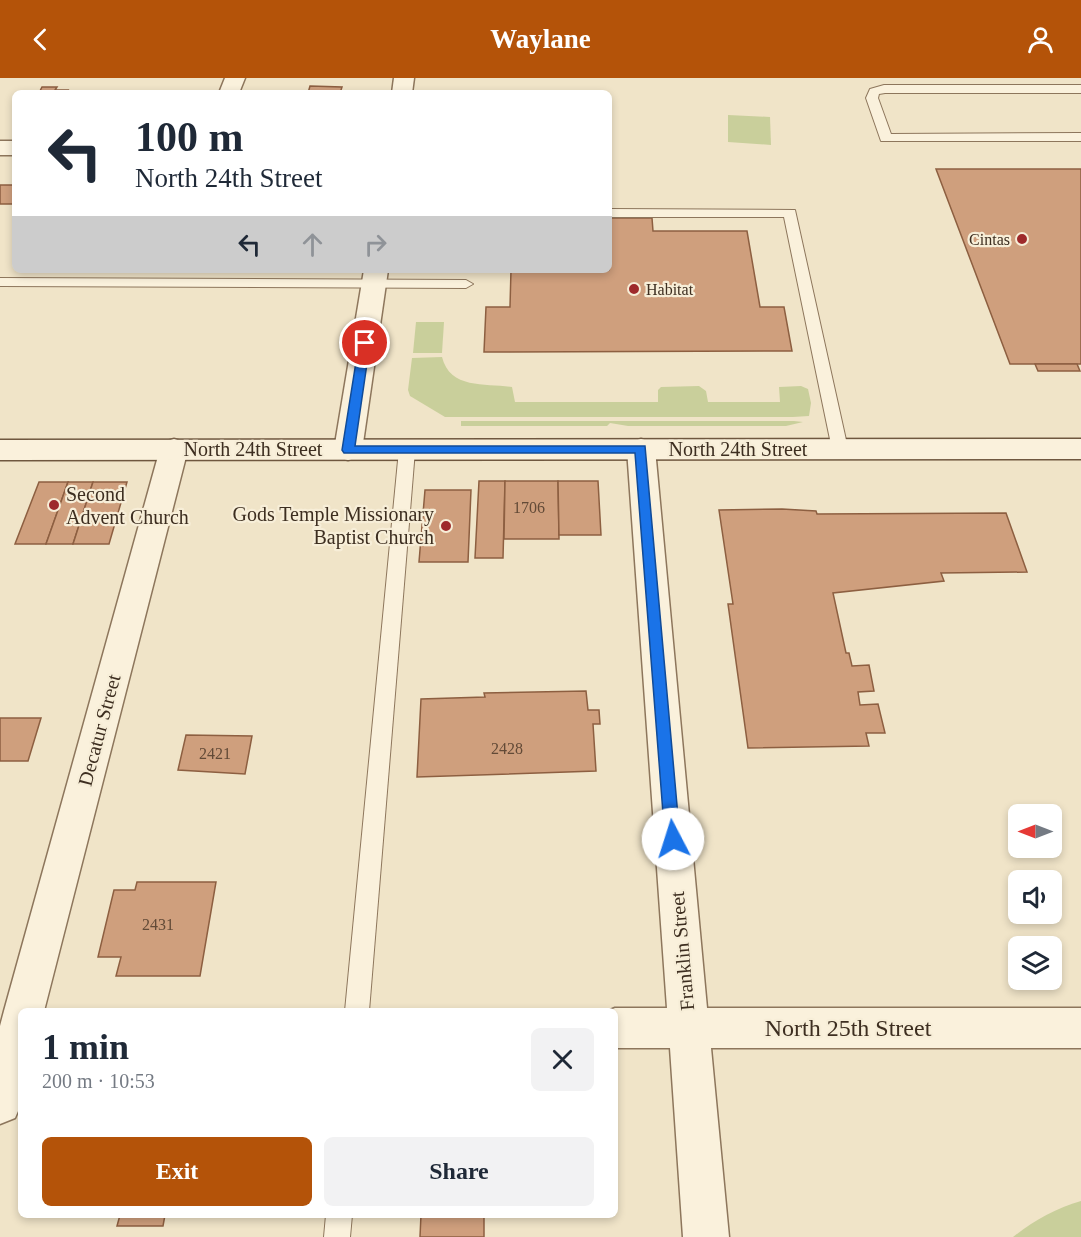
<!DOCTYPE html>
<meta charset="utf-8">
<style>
:root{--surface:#fff;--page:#f2f2f3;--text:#1f2937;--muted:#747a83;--accent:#b45309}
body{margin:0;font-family:Georgia,serif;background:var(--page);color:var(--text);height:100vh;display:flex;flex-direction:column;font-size:22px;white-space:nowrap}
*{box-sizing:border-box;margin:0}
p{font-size:20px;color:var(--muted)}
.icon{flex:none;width:33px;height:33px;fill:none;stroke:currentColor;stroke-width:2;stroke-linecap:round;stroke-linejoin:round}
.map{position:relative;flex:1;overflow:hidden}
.panel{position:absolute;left:18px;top:930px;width:600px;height:210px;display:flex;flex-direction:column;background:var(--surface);border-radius:9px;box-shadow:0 3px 9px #0003}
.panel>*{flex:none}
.top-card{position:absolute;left:12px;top:12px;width:600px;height:183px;border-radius:9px;box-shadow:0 3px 9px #0003;background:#fff;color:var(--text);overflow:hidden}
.needle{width:39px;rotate:270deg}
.buttons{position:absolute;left:1008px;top:726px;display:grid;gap:12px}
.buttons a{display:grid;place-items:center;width:54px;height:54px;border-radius:9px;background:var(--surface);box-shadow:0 3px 9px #0003;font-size:30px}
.pin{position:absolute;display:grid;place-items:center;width:51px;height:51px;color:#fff;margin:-26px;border:3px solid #fff;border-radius:50%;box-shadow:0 2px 6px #0007}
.me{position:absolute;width:66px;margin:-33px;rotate:355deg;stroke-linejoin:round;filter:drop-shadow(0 0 4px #0008)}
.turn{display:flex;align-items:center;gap:21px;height:126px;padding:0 24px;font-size:27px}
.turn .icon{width:78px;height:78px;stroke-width:2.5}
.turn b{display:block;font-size:42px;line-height:51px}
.lanes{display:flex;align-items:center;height:57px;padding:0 24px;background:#0003;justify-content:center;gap:30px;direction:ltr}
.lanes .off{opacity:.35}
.round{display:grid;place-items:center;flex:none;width:63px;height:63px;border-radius:9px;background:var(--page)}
.head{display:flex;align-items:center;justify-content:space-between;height:102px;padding:0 24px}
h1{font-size:36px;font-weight:700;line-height:45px}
.action{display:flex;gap:12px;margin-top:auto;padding:12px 24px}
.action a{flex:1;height:69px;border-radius:9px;background:var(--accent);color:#fff;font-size:24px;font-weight:700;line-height:69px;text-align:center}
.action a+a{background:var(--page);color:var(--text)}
header{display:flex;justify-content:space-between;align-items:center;height:78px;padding:0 24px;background:var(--accent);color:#fff;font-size:27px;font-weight:700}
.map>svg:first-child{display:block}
.green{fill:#c9cf9b}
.building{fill:#cf9f7d;stroke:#8d5f41;stroke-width:1.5}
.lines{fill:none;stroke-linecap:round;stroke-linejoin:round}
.service-casing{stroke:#8d765c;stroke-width:2}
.minor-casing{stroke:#8d765c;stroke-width:3}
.secondary-casing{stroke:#6f573f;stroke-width:3}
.service{fill:#faf1dc;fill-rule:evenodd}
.minor{fill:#faf1dc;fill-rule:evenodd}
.secondary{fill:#faf1dc;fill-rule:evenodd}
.route{fill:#1a73e8;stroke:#114b97;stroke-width:1.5}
.poi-dot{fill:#9e2a2b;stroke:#f7eed8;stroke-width:2}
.labels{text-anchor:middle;stroke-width:4.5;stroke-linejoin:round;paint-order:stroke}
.far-poi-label{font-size:16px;fill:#3d2e20;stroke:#f7eed8;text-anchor:end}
.number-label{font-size:16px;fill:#624a37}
.street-label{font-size:20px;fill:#3d2e20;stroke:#f7eed8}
.poi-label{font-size:20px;fill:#3d2e20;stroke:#f7eed8;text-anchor:start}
.near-street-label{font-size:24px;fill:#3d2e20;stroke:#f7eed8}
</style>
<header><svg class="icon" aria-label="back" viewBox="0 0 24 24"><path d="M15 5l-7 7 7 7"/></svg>Waylane<svg class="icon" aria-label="person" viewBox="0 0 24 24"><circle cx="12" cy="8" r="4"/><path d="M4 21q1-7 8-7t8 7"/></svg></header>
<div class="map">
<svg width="1081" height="1159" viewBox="0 0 1081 1159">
<rect width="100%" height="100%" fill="#f0e4c8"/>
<g class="green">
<path d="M728 37 770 39 771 67 728 64Z"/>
<path d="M416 244H444L442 275H413Z"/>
<path d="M442 279C450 312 487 305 512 309L515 324H658V312L661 309 699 308 706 313 708 324H780L779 309 801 308 808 311 811 325 809 338 793 339H445L410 318 408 312 412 280Z"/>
<path d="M461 343H794L803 344 786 348H628L610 345 607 348H461Z"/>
<path d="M1081 1123V1159H1013C1033 1143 1056 1130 1081 1123Z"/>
</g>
<g class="building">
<path d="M310 8 342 9 340 15H308Z"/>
<path d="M42 9H57L55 12H68L66 15H39Z"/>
<path d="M936 91H1081V286H1010Z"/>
<rect x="0" y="107" width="15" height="19"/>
<path d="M609 140H652L653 153H747L760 229H784L792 273 484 274 486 229H510L511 192H609Z"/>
<path d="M1035 286H1077L1080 293H1038Z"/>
<path d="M479 403H505L503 480H475Z"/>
<path d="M505 403H558L559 461H504Z"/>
<path d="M558 403H598L601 457H559Z"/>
<path d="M39 404H68L46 466H15Z"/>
<path d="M68 404H93L73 466H46Z"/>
<path d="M93 404H127L109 466H73Z"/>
<path d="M425 412H471L468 484H419Z"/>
<path d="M782 431 816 433 817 436 1006 435 1027 494 941 495 944 503 833 515 846 575H849L852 588 869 587 874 613 858 614 860 627 878 626 885 655H866L869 668 748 670 728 526H733L719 432Z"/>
<path d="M586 613 588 632H599L600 646H593L596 693 417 699 421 621 485 619 484 615Z"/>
<path d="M0 640H41L28 683H0Z"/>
<path d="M186 657 252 658 245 696 178 692Z"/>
<path d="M137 804H216L200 898H116L121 879H98L114 812H135Z"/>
<path d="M120 1137H165L163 1148H117Z"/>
<path d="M421 1137H484V1159H420Z"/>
</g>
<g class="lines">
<defs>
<g id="service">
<path d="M884 7H1081V15H885L879 16 878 20 891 56 1081 55V63H881L866 20 870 11Z"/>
<path d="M609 131 795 132 848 371 846 375H834L832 371 784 139H609Z"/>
<path d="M0 200 466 202 473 206 466 210 0 208Z"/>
<path d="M407 366 415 372 369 933H345L399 372Z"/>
<path d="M326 1137H352L350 1159H324Z"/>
</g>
<g id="minor">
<path d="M225 0H245L239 15H219Z"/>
<path d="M394 0H414L412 15H392Z"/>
<rect x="0" y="63" width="15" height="14"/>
<path d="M364 192H388L362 372 358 379 348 382 338 379 334 372Z"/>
<path d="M174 361 184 364 188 371 44 933H21V1026L15 1040 0 1046V948L4 933 160 371 164 364Z"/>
<path d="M641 361 651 364 655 371 707 930H1081V970H711L729 1159H683L670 970H615V933H608L615 930H667L627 371 631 364Z"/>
</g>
<path id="secondary" d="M1081 361V381L0 382V362Z"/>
</defs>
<use href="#service" class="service-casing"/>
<use href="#minor" class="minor-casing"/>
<use href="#secondary" class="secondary-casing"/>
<use href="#service" class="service"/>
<use href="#minor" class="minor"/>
<use href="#secondary" class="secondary"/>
</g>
<path class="route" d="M365 262 370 265 355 368H645L680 761 678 766 673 768 665 761 635 375H344L342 372 359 265Z"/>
<g class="poi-dot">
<circle cx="1022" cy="161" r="6"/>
<circle cx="634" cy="211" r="6"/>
<circle cx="54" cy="427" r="6"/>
<circle cx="446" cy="448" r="6"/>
</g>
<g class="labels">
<g class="far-poi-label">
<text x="1010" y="167">Cintas</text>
<text x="646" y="217" text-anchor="start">Habitat</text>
</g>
<g class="number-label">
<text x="529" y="435">1706</text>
<text x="507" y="676">2428</text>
<text x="215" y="681">2421</text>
<text x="158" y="852">2431</text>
</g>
<g class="street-label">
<text x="253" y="378">North 24th Street</text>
<text x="738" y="378">North 24th Street</text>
<text transform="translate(99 652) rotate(-75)" y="7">Decatur Street</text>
<text transform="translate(682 873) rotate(-95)" y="7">Franklin Street</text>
</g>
<g class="poi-label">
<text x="66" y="423">Second<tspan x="66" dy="23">Advent Church</tspan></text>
<text x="434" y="443" text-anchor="end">Gods Temple Missionary<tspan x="434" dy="23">Baptist Church</tspan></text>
</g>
<g class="near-street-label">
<text x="848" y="958">North 25th Street</text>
</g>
</g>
</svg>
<div class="buttons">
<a><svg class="needle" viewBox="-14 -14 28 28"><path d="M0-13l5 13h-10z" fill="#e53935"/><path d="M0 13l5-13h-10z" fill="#747a83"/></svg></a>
<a><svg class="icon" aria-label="sound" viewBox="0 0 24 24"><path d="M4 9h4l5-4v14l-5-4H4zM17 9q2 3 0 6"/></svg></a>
<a><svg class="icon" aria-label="layers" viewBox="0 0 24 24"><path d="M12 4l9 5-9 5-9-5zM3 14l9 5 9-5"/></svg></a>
</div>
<div class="pin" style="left:365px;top:265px;background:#d93025"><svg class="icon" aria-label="arrive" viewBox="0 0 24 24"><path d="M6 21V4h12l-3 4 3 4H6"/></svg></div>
<svg class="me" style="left:673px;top:761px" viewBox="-20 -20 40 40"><circle r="19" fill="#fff"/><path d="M0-13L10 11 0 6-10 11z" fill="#1a73e8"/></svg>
<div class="top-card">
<div class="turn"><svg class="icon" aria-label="left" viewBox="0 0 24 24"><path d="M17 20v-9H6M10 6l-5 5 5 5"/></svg><div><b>100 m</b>North 24th Street</div></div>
<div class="lanes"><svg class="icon" aria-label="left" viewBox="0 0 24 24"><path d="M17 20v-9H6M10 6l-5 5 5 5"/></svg><svg class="icon off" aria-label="ahead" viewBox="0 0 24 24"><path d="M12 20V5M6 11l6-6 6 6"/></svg><svg class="icon off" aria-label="right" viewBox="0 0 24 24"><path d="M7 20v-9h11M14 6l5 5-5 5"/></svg></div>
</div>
<section class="panel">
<div class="head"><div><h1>1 min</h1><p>200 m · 10:53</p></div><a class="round"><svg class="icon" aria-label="close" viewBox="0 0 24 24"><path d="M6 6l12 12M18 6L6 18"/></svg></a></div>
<div class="action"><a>Exit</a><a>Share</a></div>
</section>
</div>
